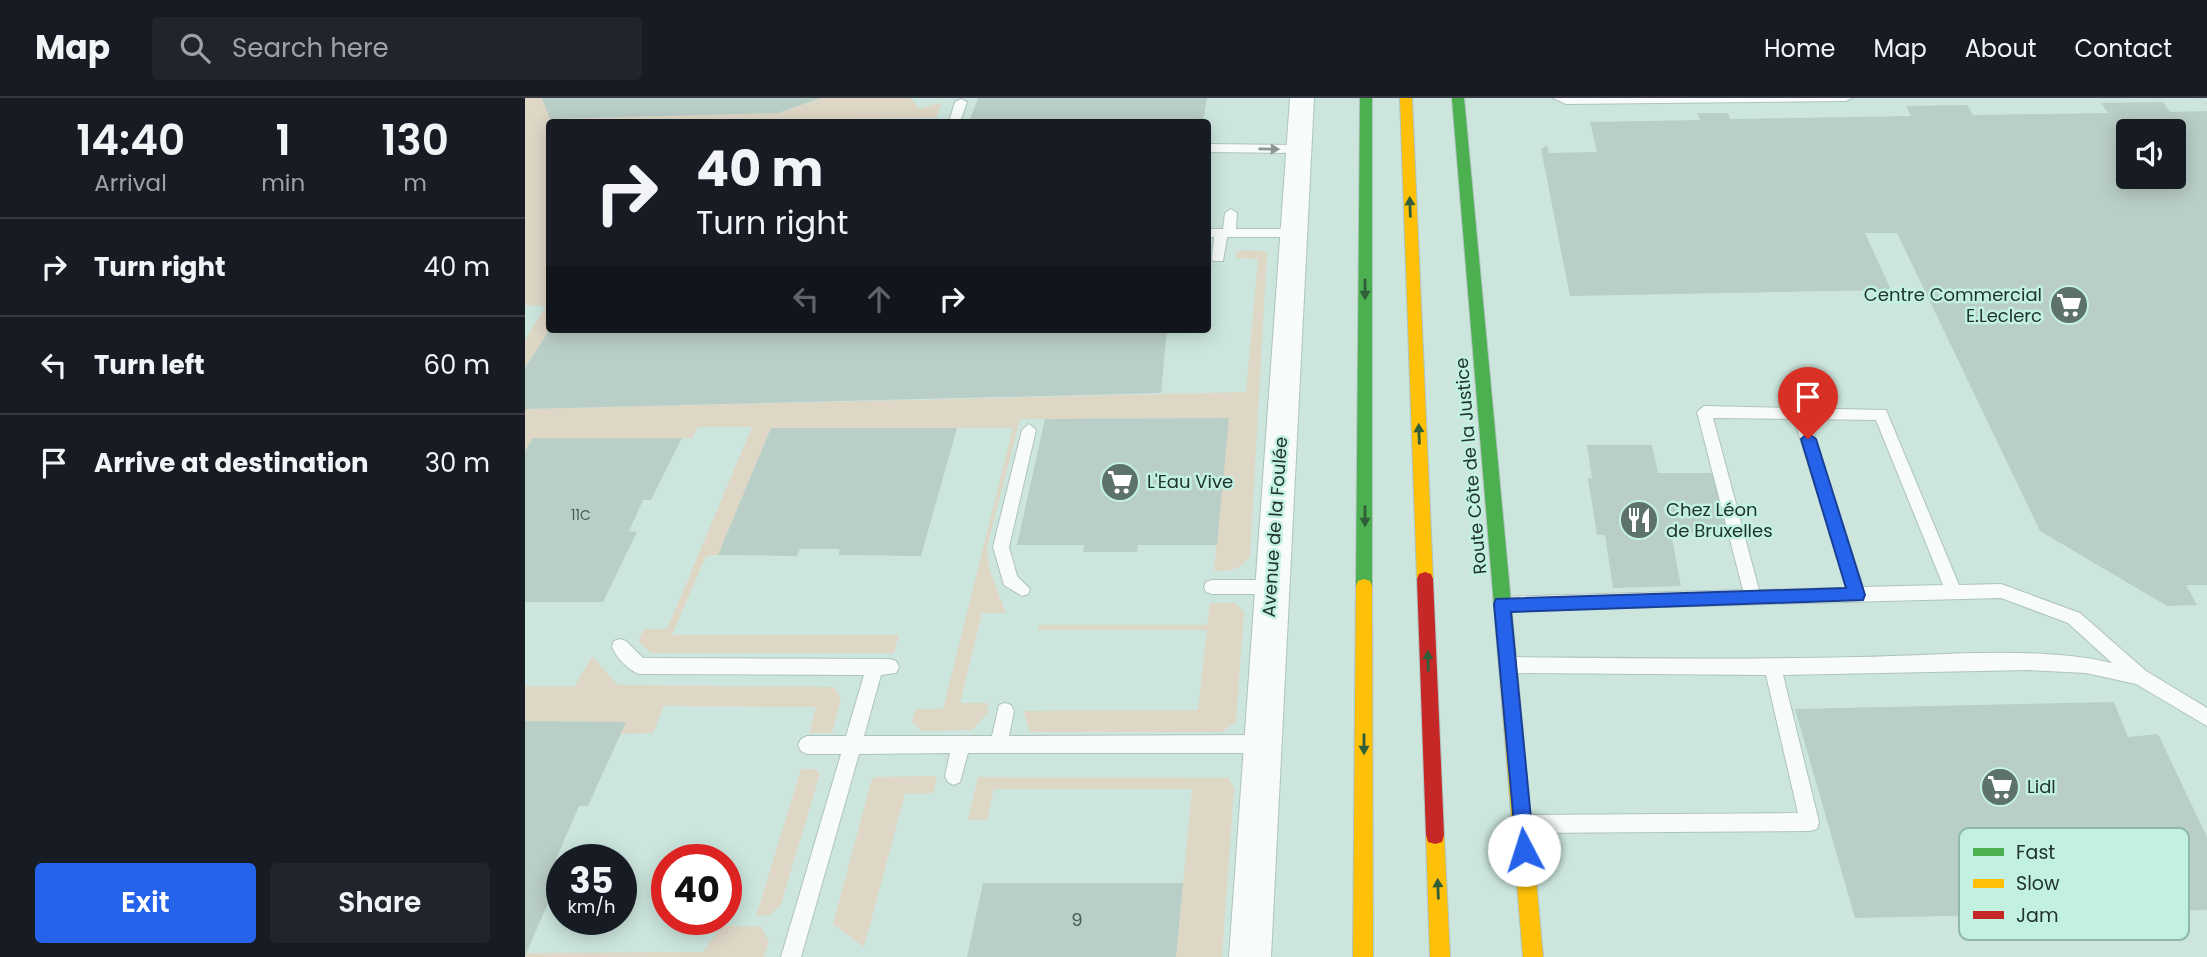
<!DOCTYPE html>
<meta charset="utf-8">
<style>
:root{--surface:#171b24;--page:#20242c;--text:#f1f3f6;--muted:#9ea1a6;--line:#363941;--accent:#2563eb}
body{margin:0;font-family:Poppins,sans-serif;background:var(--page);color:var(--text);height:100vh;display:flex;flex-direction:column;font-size:26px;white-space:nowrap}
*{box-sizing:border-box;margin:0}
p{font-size:23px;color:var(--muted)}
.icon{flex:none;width:38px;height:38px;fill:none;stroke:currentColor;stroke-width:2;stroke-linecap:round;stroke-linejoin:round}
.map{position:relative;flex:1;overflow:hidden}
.details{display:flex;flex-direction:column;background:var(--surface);width:525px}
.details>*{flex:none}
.guide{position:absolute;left:21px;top:21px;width:665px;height:214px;border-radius:7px;box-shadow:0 4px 18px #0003;background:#171b24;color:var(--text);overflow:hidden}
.buttons{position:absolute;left:1591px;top:21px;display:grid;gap:14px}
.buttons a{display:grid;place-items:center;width:70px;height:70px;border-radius:7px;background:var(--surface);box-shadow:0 4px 18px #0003;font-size:35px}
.speed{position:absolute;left:21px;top:746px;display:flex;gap:14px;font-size:35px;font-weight:700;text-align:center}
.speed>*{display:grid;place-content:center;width:91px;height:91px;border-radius:50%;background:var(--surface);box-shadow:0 4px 18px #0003;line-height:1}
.speed small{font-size:18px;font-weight:400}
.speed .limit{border:10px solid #d22;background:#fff;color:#111}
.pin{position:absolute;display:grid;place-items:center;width:60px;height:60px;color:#fff;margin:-72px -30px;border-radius:50% 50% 50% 0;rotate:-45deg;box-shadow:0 0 7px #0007}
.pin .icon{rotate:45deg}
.me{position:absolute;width:77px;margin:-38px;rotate:355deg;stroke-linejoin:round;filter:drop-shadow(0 0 5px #0008)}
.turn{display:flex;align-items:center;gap:24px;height:147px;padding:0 35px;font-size:32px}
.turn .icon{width:91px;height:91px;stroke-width:2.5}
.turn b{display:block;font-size:49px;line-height:60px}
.lanes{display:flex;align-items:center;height:66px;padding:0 35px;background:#0003;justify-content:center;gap:35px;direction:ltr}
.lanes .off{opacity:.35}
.eta{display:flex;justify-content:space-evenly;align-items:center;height:119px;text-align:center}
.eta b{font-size:42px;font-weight:600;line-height:49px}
.action{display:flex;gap:14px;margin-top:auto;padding:14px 35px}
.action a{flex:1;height:80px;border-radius:7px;background:var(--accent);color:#fff;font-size:28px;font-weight:600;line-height:80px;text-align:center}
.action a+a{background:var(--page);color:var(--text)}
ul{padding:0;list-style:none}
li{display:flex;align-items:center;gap:21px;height:98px;padding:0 35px;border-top:2px solid var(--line)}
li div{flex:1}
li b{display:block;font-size:26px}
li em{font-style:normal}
header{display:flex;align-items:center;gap:42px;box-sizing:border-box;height:98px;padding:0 35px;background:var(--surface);border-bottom:2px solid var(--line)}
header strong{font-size:33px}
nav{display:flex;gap:38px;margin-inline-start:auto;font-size:24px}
.search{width:490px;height:63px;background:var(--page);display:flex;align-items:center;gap:18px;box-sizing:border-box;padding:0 24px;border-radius:7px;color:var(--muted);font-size:26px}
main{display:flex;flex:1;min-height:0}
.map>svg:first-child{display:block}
.green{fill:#dfd7c6}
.building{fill:#b9cec7;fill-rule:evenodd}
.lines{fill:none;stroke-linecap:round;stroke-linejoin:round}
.lane-casing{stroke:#afc3bd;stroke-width:2}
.street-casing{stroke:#afc3bd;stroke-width:2}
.fast-casing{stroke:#afc3bd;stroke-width:2}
.slow-casing{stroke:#afc3bd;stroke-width:2}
.jam-casing{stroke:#afc3bd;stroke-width:2}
.path{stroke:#cdd5d2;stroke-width:3.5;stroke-dasharray:2 4.5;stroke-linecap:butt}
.lane{fill:#f7fbfa;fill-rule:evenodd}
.street{fill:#f7fbfa;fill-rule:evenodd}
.fast{fill:#4caf50;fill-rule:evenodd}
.slow{fill:#ffc107;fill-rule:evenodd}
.jam{fill:#c62828;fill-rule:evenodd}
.oneway{fill:#8c9794}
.oneway2{fill:#2f5e39}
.route{fill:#2563eb;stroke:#184099;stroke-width:2}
.labels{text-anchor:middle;stroke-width:5;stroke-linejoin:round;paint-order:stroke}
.number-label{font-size:14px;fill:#475a54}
.poi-label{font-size:18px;fill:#20332d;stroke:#c2f1e2;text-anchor:start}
.street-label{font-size:18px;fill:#20332d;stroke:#c2f1e2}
.near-number-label{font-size:18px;fill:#475a54}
.key{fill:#c2f1e2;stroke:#91b8ac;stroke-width:2}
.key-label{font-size:19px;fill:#20332d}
</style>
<header>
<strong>Map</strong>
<div class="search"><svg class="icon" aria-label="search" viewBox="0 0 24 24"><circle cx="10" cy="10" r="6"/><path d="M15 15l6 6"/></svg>Search here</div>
<nav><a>Home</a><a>Map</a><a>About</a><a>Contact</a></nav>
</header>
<main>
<section class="details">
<div class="eta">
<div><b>14:40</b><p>Arrival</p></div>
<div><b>1</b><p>min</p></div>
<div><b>130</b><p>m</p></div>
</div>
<ul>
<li><svg class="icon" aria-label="right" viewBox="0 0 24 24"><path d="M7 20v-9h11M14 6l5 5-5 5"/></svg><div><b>Turn right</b></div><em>40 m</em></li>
<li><svg class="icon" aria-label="left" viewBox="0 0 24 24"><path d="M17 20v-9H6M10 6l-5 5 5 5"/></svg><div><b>Turn left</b></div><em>60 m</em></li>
<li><svg class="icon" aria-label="arrive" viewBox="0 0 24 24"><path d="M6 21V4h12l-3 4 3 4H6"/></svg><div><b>Arrive at destination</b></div><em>30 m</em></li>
</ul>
<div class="action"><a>Exit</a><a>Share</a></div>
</section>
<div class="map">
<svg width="1682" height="859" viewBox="0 0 1682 859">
<rect width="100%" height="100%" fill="#cce6de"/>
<g class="green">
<path d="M0 0H17L26 21 253 15 297 0H386L394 11 417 4 411 20 24 24 25 231 0 270V242L21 208 0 207Z"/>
<path d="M712 152 738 153 742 155 725 458C715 472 706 473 689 473L703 320 495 321 462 449 464 471 481 515H457L435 605H463L461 612H465L447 632 396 633 387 623 390 611H418L488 330H246L193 457 181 458 147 537H374L369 555H126L113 543 119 531H142L227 329H173L167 340H8L0 353V311L721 294 733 161 711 160Z"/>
<path d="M685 505H710L719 514 711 624 697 634H505L498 613 673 612 682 532H513L514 527H682Z"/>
<path d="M67 558 93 587 309 589 316 600 307 635H284L291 609 139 608 128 635 95 636 100 624 0 623V588H50Z"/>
<path d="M276 671H291L295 676 256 806 245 817 231 818Z"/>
<path d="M412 678 408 695 380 696 339 849 308 826 346 684 350 679Z"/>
<path d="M453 679 703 680 709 690 697 859H651L667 691H469L462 722H443Z"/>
<path d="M197 828H236L244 844 239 859H0L1 855 178 854Z"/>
</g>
<g class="building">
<path d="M17 0H296L253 15 25 21Z"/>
<path d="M453 0H682L678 24H444Z"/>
<path d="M1638 4 1645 14 1682 13V487H1661L1672 507 1642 508 1515 433 1372 135H1340L1366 192 1045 198 1016 51 1022 47 1024 55 1072 54 1065 24 1175 22 1172 15H1203L1205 21 1386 18 1381 8 1442 7 1448 17 1583 15 1576 5ZM1603 33H1648V79H1603Z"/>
<path d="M207 22H250L248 24Z"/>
<path d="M25 231H642L636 295 0 311V270Z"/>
<path d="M704 320 692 447H613L612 454H558L559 447H492L520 321Z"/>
<path d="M246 330H432L396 458 313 457 315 451H275L272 458 193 457Z"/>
<path d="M8 340H157L126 402H118L104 433 112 434 78 504H0V353Z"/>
<path d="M1062 347H1127L1133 375H1189L1204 435H1146L1156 488 1088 490 1080 437H1072L1063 380H1067Z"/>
<path d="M1589 604 1603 639 1633 636 1682 739V812L1330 820 1270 611Z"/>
<path d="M0 623 101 624 63 708H54L31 761H37V773L0 858Z"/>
<path d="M458 785H658L651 859H442Z"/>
</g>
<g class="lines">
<defs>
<g id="lane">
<path d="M1028 0H1327L1321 3 1041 6Z"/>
<path d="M436 1 442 4 435 24H424L430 4Z"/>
<path d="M682 46 774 47 780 51 774 55 682 54Z"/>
<path d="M706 111 712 115 711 131H769L775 135 769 139H702L698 163H688L687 160 689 139H682V131H698L700 115Z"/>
<path d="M1179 308 1361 312 1434 487 1476 486 1555 515 1621 573 1682 610V628L1611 586 1561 575 1504 572 1258 577 1294 724 1292 731 1285 733 999 735 992 733 990 726 992 719 999 717 1273 715 1241 577 985 575 979 573 976 567 979 561 985 559C1101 560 1216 562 1332 559 1412 558 1508 547 1587 565L1543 525 1476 500 977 513 971 511 969 506 971 501 977 499 1218 492 1172 314ZM1188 320 1269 321 1322 490 1234 492ZM1284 321 1351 322 1418 487 1338 489Z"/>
<path d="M504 326 511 332 484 449 492 478 505 491 503 496 497 498 479 487 468 449 497 332Z"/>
<path d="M687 482H746L752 484 754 489 752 494 746 496H687L681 494 679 489 681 484Z"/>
<path d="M95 541 101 543 118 560 365 561 371 563 374 569 371 575 356 577 339 638H467L474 607 480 605 486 607 489 613 484 638 736 637 742 640 745 646 742 652 736 655H443L435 684 429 687 423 684 420 678 425 655 334 656 276 859H256L316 656H282L276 653 273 647 276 641 282 638H321L339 577 114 576C103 572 91 559 87 549L89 543Z"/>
</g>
<path id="street" d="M765 0H789L746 859H704Z"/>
<g id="fast">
<path d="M835 0H847V488L845 493 839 495 833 493 831 488Z"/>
<path d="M927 0H939L993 580 990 586 984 588 978 586 975 580Z"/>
</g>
<g id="slow">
<path d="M875 0H887L908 481 906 486 900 488 894 486 892 481Z"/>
<path d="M839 481 845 483 847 488 848 859H828L831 488 833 483Z"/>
<path d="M984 572 990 574 993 580 1018 859H998L975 580 978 574Z"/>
<path d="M910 728 917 730 919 737 925 859H905L901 737 903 730Z"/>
</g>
<path id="jam" d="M900 474 906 476 908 481 919 737 917 744 910 746 903 744 901 737 892 481 894 476Z"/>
</defs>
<use href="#lane" class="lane-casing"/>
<use href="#street" class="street-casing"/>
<use href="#fast" class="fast-casing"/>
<use href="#slow" class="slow-casing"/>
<use href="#jam" class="jam-casing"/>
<path class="path" d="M1675 0 1682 8"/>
<use href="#lane" class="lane"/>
<use href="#street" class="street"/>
<use href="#fast" class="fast"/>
<use href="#slow" class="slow"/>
<use href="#jam" class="jam"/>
</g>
<defs><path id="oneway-solid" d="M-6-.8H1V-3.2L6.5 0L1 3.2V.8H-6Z" transform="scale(1.75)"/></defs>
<use class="oneway" href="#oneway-solid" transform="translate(744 51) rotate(1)"/>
<g class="oneway2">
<use href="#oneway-solid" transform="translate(885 109) rotate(-92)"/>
<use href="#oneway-solid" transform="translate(840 191) rotate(90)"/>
<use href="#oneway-solid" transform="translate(894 336) rotate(-92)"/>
<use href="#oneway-solid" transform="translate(840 418) rotate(90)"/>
<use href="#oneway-solid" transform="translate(903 563) rotate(-92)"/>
<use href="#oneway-solid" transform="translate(839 646) rotate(90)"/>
<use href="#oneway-solid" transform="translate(913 791) rotate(-92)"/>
</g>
<path class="route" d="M1283 335 1291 341 1340 497 1338 502 986 514 1009 752 1006 759 999 762 992 759 969 506 971 501 1321 490 1276 341Z"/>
<defs>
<symbol id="supermarket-disc" viewBox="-11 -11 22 22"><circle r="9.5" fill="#5c726b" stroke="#c2f1e2"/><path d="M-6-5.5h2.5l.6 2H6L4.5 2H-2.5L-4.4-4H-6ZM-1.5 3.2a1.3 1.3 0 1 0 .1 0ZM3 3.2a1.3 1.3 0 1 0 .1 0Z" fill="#fff"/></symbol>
<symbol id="restaurant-disc" viewBox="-11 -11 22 22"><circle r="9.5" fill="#5c726b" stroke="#c2f1e2"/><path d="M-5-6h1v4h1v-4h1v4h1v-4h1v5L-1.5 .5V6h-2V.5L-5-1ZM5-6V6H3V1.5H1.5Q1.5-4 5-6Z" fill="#fff"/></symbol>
</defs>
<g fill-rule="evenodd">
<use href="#supermarket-disc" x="1522" y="185" width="44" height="44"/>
<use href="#supermarket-disc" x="573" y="362" width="44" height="44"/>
<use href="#restaurant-disc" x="1092" y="400" width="44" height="44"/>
<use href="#supermarket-disc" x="1453" y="667" width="44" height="44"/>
</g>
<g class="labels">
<g class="number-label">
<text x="56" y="422">11C</text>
</g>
<g class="poi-label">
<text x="1517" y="203" text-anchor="end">Centre Commercial<tspan x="1517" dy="21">E.Leclerc</tspan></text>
<text x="622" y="390">L'Eau Vive</text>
<text x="1141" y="418">Chez Léon<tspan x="1141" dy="21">de Bruxelles</tspan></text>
<text x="1502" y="695">Lidl</text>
</g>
<g class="street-label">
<text transform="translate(946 368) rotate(-95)" y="6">Route Côte de la Justice</text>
<text transform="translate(750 429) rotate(-86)" y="6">Avenue de la Foulée</text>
</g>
<g class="near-number-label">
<text x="552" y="828">9</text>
</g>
</g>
<rect x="1434" y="730" width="230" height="112" rx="10" class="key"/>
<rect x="1448" y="750" width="31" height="8" fill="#4caf50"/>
<rect x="1448" y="781" width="31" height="9" fill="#ffc107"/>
<rect x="1448" y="813" width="31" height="8" fill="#c62828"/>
<g class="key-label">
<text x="1491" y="761">Fast</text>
<text x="1491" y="792">Slow</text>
<text x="1491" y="824">Jam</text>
</g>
</svg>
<div class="buttons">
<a><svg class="icon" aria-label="sound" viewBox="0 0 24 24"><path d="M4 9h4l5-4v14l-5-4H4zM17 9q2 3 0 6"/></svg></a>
</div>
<div class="speed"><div>35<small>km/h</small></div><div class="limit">40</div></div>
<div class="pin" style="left:1283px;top:341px;background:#d93025"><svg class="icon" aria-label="arrive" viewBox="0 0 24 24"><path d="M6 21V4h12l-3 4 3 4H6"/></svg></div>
<svg class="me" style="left:999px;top:752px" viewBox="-20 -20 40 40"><circle r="19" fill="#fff"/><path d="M0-13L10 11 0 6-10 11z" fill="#2563eb"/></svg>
<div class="guide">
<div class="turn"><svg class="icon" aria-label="right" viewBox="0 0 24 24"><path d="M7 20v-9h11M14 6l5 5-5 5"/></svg><div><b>40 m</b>Turn right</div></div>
<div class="lanes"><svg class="icon off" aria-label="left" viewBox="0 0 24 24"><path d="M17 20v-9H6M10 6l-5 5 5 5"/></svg><svg class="icon off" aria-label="ahead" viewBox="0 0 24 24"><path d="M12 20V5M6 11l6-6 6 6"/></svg><svg class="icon" aria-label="right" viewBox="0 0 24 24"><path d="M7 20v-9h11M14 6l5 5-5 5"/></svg></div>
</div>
</div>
</main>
